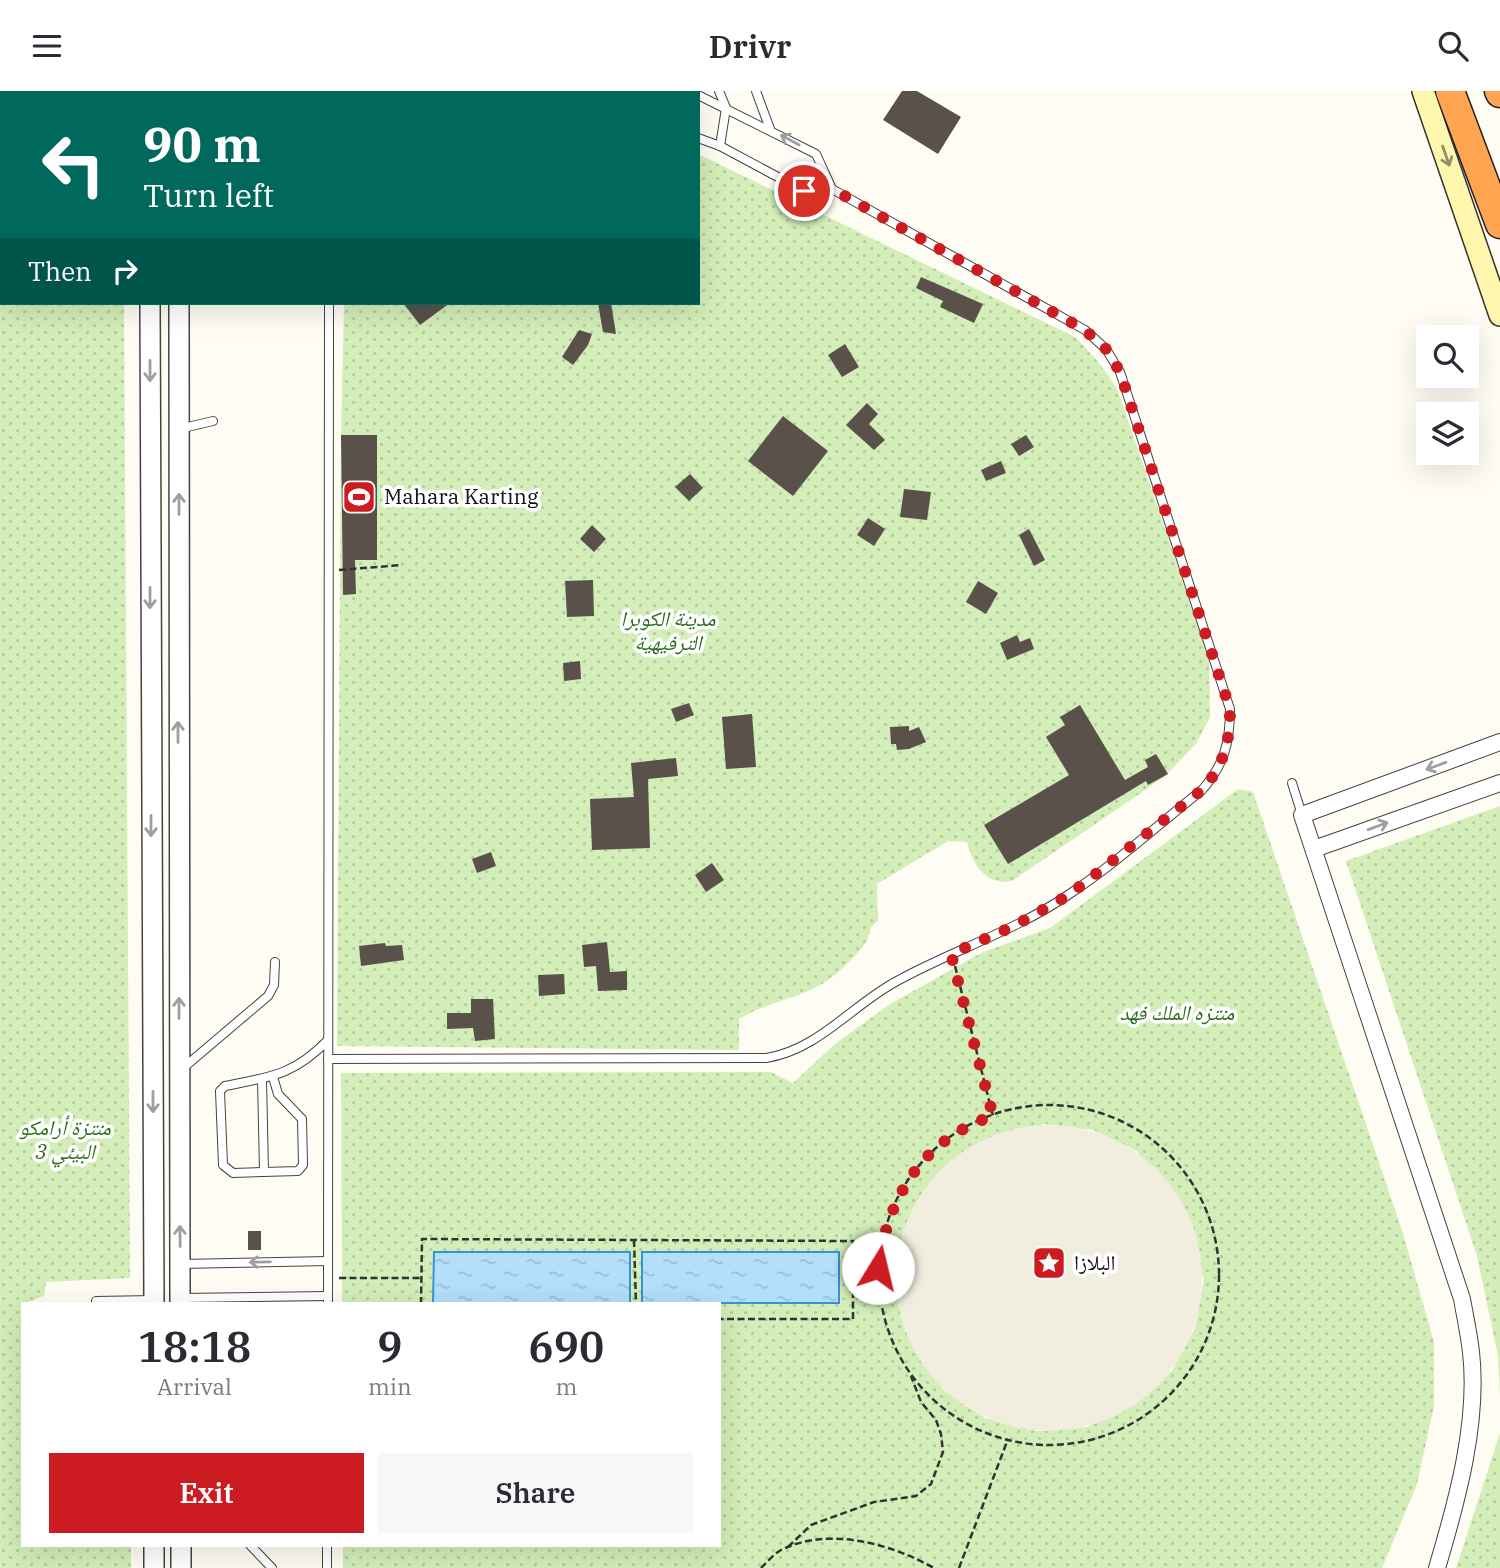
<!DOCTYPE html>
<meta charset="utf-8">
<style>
:root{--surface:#fff;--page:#f7f7f7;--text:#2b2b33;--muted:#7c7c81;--accent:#cc1b21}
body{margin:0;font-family:"IBM Plex Serif","Noto Naskh Arabic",serif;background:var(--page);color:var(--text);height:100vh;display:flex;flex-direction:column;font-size:26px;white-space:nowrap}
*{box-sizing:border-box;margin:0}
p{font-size:23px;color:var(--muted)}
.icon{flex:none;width:38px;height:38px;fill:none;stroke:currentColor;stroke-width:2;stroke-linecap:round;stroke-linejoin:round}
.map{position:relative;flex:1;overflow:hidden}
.sheet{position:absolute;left:21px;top:1211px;width:700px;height:245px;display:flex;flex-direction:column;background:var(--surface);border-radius:0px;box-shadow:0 7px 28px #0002}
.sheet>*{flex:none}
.banner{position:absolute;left:0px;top:0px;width:700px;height:214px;box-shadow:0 7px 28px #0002;background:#00695c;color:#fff;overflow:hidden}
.buttons{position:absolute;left:1416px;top:234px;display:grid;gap:14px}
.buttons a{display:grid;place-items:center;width:63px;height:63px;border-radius:0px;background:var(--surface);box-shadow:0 7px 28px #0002;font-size:35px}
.pin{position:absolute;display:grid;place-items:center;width:60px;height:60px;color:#fff;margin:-30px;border:4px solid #fff;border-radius:50%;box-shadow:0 2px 7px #0007}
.me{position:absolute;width:77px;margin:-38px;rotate:9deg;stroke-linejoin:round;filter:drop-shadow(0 0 5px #0008)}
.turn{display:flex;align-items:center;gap:24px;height:147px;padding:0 28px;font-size:32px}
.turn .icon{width:91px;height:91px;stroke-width:2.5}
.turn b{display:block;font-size:49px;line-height:60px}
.then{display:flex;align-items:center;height:66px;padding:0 28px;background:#0003;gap:14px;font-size:26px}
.eta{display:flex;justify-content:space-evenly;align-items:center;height:119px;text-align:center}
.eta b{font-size:42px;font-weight:600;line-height:49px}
.primary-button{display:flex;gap:14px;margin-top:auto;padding:14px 28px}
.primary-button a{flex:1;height:80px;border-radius:0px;background:var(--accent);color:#fff;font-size:28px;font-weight:600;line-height:80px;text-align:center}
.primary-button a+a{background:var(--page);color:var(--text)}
header{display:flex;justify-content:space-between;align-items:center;height:91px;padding:0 28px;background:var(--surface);font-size:32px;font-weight:600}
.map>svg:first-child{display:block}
.park{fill:url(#park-dots);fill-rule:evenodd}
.plaza{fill:#f1eddf}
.water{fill:url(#water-ripples);stroke:#3493d8;stroke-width:2}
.building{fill:#5a514b}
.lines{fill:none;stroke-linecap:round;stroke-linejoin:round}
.service-casing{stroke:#434343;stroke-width:10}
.minor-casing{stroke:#434343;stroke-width:18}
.tertiary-casing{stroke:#434343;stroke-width:22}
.secondary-casing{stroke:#323232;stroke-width:24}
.motorway-casing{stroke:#212121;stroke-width:31}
.path{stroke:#323232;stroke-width:2.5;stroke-dasharray:7 3.5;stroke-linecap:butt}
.service{stroke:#fff;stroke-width:8}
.minor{stroke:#fff;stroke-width:16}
.tertiary{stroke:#fff;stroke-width:19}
.secondary{stroke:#fff7ae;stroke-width:21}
.motorway{stroke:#ffa451;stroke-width:28}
.oneway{stroke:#9f9f9f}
.oneway2{stroke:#938f67}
.route{stroke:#cc1b21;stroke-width:12;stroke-dasharray:0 21.6}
.labels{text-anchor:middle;stroke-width:7;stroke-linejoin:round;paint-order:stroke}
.poi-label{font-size:21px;fill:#101010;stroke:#fff;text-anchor:start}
.park-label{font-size:21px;font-style:italic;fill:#2a6e1a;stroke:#fff}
</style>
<header><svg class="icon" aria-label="menu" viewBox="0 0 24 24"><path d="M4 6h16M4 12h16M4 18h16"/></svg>Drivr<svg class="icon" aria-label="search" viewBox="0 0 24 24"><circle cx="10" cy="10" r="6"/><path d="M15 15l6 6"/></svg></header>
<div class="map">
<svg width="1500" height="1477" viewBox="0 0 1500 1477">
<defs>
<pattern id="park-dots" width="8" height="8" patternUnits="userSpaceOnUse" patternTransform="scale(1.75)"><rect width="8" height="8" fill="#d3eeb8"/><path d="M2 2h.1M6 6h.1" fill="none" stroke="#b4cb9d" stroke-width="1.8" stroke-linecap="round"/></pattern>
<pattern id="water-ripples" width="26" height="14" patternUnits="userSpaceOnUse" patternTransform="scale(1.75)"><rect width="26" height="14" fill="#b3dffb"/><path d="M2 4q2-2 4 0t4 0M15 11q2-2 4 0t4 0" fill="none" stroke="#99bed6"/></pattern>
</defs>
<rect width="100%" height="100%" fill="#fffdf3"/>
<g class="park">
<path d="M0 0H123L2 2V212H124L130 1187 46 1191 44 1205 23 1213V1454H131V1477H0Z"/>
<path d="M698 63 1075 246C1092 263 1106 279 1118 300L1209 567 1210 626 1196 653 1164 686 1012 790C985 795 973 773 967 751L948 750 877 793 878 830 871 836C869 850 862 857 852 868 813 910 785 902 739 928V959L337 955 341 344 344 212H698Z"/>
<path d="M1238 698 1253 701 1402 1139 1434 1251V1315L1417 1393 1382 1477H343V1454H719V1213H342L341 982 771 981 793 992 835 953 890 913 983 861 1050 837ZM1043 1033 1093 1039 1137 1060 1204 1188 1195 1237 1172 1280 1088 1336 1036 1340 985 1327 942 1298Z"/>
<path d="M1500 715V1307L1498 1265 1477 1165 1346 770Z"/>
<path d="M1500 1342V1477H1456Z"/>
</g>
<circle class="plaza" cx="1049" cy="1187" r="153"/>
<g class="water">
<path d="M434 1161H630V1212H433Z"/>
<rect x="642" y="1161" width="197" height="51"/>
</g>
<g class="building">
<path d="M902 0H917L961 26 938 63 883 29Z"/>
<path d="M921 186 983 213 974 232 940 216 943 210 916 197Z"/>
<path d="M403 212H450L420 234Z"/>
<path d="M598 212H611L616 243 603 241Z"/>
<path d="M579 239 592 243 588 254 573 274 562 266Z"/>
<path d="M845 253 859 276 842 286 828 264Z"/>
<path d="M867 312 878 323 869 333 885 349 874 359 846 334Z"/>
<path d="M783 325 828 360 793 405 748 370Z"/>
<path d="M341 344H377V469H355L356 503 343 504Z"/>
<path d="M1026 344 1034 356 1019 365 1011 353Z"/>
<path d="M1001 370 1006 382 986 390 981 379Z"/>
<path d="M690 383 703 397 689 410 675 396Z"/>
<path d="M904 398 931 401 927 429 900 426Z"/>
<path d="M868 427 885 438 874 455 857 444Z"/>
<path d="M592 434 606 448 594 461 580 448Z"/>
<path d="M1029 438 1045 469 1034 475 1019 444Z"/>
<path d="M593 489 594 525 567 526 565 490Z"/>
<path d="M978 490 998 502 986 523 966 511Z"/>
<path d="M1017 544 1020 551 1030 547 1034 558 1007 569 1000 552Z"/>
<path d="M580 570 581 588 564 590 563 572Z"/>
<path d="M689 612 694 624 676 631 671 618Z"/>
<path d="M1080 614 1125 689 1148 676 1145 669 1156 663 1168 683 1148 694 1146 690 1008 773 984 734 1069 684 1046 646 1065 634 1060 626Z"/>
<path d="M752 623 756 676 726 678 722 626Z"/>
<path d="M909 635V640L919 636 926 651 909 658 897 659 896 653H891L890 636Z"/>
<path d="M676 667 678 685 648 688 650 757 592 759 590 708 634 706 631 672Z"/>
<path d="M491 761 496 775 477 782 472 768Z"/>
<path d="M712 772 724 789 706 801 695 784Z"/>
<path d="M607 851 610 881 627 880V899L598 900 596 875 584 876 582 854Z"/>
<path d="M385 852 386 855 402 854 404 869 361 875 359 855Z"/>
<path d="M564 883 565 903 539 905 538 884Z"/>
<path d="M471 908H493L495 948 475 950 473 937 447 938V922H471Z"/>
<rect x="248" y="1140" width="13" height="19"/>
</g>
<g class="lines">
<defs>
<g id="service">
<path d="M540 0 541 2"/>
<path d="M719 0 726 17 720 55"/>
<path d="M756 0 770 38"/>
<path d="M698 4 816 63 832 98"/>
<path d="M179 338 213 330"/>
<path d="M1292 692 1302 724"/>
<path d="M328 968 766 967C818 959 852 914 897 890 953 859 1015 840 1068 804 1115 773 1158 734 1202 699 1224 674 1230 652 1230 618L1120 281 1106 258 1085 239 832 98 804 100 720 55 698 47"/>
<path d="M182 978 268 905 274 894 275 871"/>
<path d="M273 986 278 1003 302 1028 303 1074 298 1080 233 1082 223 1074 220 1000 225 995C271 986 294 984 328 949"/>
<path d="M262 988 264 1081"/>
<path d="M181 1173 328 1170"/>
<path d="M180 1207 328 1205"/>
<path d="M96 1210 154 1209"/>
<path d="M328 1213 329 212"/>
<path d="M250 1454 272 1477"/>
<path d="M327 1454V1477"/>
</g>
<g id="minor">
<path d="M1314 758 1500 692"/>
<path d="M1437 1477C1457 1410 1479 1331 1471 1261 1469 1243 1465 1225 1462 1208L1302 724 1500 651"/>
</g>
<g id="tertiary">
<path d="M178 0V2"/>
<path d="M150 2V0"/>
<path d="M150 212 154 1213"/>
<path d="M179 212 180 1213"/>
<path d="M181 1454V1477"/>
<path d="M154 1477V1454"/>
</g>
<path id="secondary" d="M1423 0 1500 224"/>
<g id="motorway">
<path d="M1450 0 1500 133"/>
<path d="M1499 0 1500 2"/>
</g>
</defs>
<use href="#service" class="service-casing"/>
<use href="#minor" class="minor-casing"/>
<use href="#tertiary" class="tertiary-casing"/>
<use href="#secondary" class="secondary-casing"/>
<use href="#motorway" class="motorway-casing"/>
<g class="path">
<path d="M339 479 402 474"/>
<path d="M955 875 993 1025"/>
<circle cx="1049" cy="1184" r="170"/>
<path d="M634 1149 636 1213"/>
<path d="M853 1185H878"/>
<path d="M339 1187H422"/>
<path d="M421 1213 422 1148 853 1150V1228H719"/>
<path d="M788 1456 811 1434 874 1411 916 1405 931 1393 943 1361 941 1343 936 1329 921 1311 911 1285"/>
<path d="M761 1477C767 1471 774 1463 781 1459 829 1435 891 1453 934 1477"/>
<path d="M959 1477 1008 1348"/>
</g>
<use href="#service" class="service"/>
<use href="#minor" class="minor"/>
<use href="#tertiary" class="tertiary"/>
<use href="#secondary" class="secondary"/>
<use href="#motorway" class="motorway"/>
</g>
<defs><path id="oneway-shaft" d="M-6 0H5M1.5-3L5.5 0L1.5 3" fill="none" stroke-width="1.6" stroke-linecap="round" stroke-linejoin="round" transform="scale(1.75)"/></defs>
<g class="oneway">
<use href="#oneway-shaft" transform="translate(790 49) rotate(-151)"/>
<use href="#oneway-shaft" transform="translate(150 280) rotate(90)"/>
<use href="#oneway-shaft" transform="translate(179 413) rotate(-90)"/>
<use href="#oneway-shaft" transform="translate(150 507) rotate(90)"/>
<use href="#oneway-shaft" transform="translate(178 641) rotate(-90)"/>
<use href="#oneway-shaft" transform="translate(1436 675) rotate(160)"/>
<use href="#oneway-shaft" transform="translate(151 735) rotate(90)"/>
<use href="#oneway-shaft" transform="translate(1378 735) rotate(-20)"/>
<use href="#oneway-shaft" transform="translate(179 917) rotate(-90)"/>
<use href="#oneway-shaft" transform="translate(153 1011) rotate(90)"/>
<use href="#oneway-shaft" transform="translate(180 1145) rotate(-91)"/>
<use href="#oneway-shaft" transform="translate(260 1171) rotate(179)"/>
</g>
<use class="oneway2" href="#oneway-shaft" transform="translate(1446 65) rotate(71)"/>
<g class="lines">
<path class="route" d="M804 100 832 98 1085 239 1106 258 1120 281 1230 618C1230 651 1224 674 1202 699L1069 804 1016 834 951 863 993 1025C922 1049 888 1106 878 1177"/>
</g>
<defs>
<symbol id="stadium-square" viewBox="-11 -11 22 22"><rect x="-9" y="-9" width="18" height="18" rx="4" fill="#cc1b21" stroke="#fff"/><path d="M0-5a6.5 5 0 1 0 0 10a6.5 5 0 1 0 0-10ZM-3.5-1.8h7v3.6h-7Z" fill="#fff"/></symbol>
<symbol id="sight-square" viewBox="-11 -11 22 22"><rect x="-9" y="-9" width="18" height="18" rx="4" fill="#cc1b21" stroke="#fff"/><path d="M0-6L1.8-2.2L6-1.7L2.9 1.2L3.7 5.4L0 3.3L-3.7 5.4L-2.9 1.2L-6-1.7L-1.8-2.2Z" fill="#fff"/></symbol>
</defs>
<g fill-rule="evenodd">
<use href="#stadium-square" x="340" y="387" width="38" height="38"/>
<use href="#sight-square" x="1030" y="1153" width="38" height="38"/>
</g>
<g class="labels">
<g class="poi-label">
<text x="384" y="413">Mahara Karting</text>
<text x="1074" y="1179">البلازا</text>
</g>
<g class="park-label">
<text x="668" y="535">مدينة الكوبرا<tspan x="668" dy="24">الترفيهية</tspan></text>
<text x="1177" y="929">منتزه الملك فهد</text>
<text x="65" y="1044">منتزة أرامكو<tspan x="65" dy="24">البيئي 3</tspan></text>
</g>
</g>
</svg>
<div class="buttons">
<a><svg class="icon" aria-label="search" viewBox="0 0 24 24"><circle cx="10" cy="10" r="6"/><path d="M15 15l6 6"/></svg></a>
<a><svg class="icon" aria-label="layers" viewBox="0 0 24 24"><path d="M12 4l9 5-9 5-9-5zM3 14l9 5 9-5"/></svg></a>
</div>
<div class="pin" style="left:804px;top:100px;background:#d93025"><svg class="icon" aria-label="arrive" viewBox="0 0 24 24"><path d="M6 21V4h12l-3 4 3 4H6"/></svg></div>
<svg class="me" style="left:878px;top:1177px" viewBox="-20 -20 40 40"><circle r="19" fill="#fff"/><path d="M0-13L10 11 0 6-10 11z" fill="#cc1b21"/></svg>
<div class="banner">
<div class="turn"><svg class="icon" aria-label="left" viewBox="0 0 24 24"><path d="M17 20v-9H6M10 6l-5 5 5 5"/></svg><div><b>90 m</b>Turn left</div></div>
<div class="then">Then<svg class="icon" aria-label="right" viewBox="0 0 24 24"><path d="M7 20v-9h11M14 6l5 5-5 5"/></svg></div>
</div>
<section class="sheet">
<div class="eta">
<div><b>18:18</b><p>Arrival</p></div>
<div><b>9</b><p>min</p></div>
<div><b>690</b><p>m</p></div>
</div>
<div class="primary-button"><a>Exit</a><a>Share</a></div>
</section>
</div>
